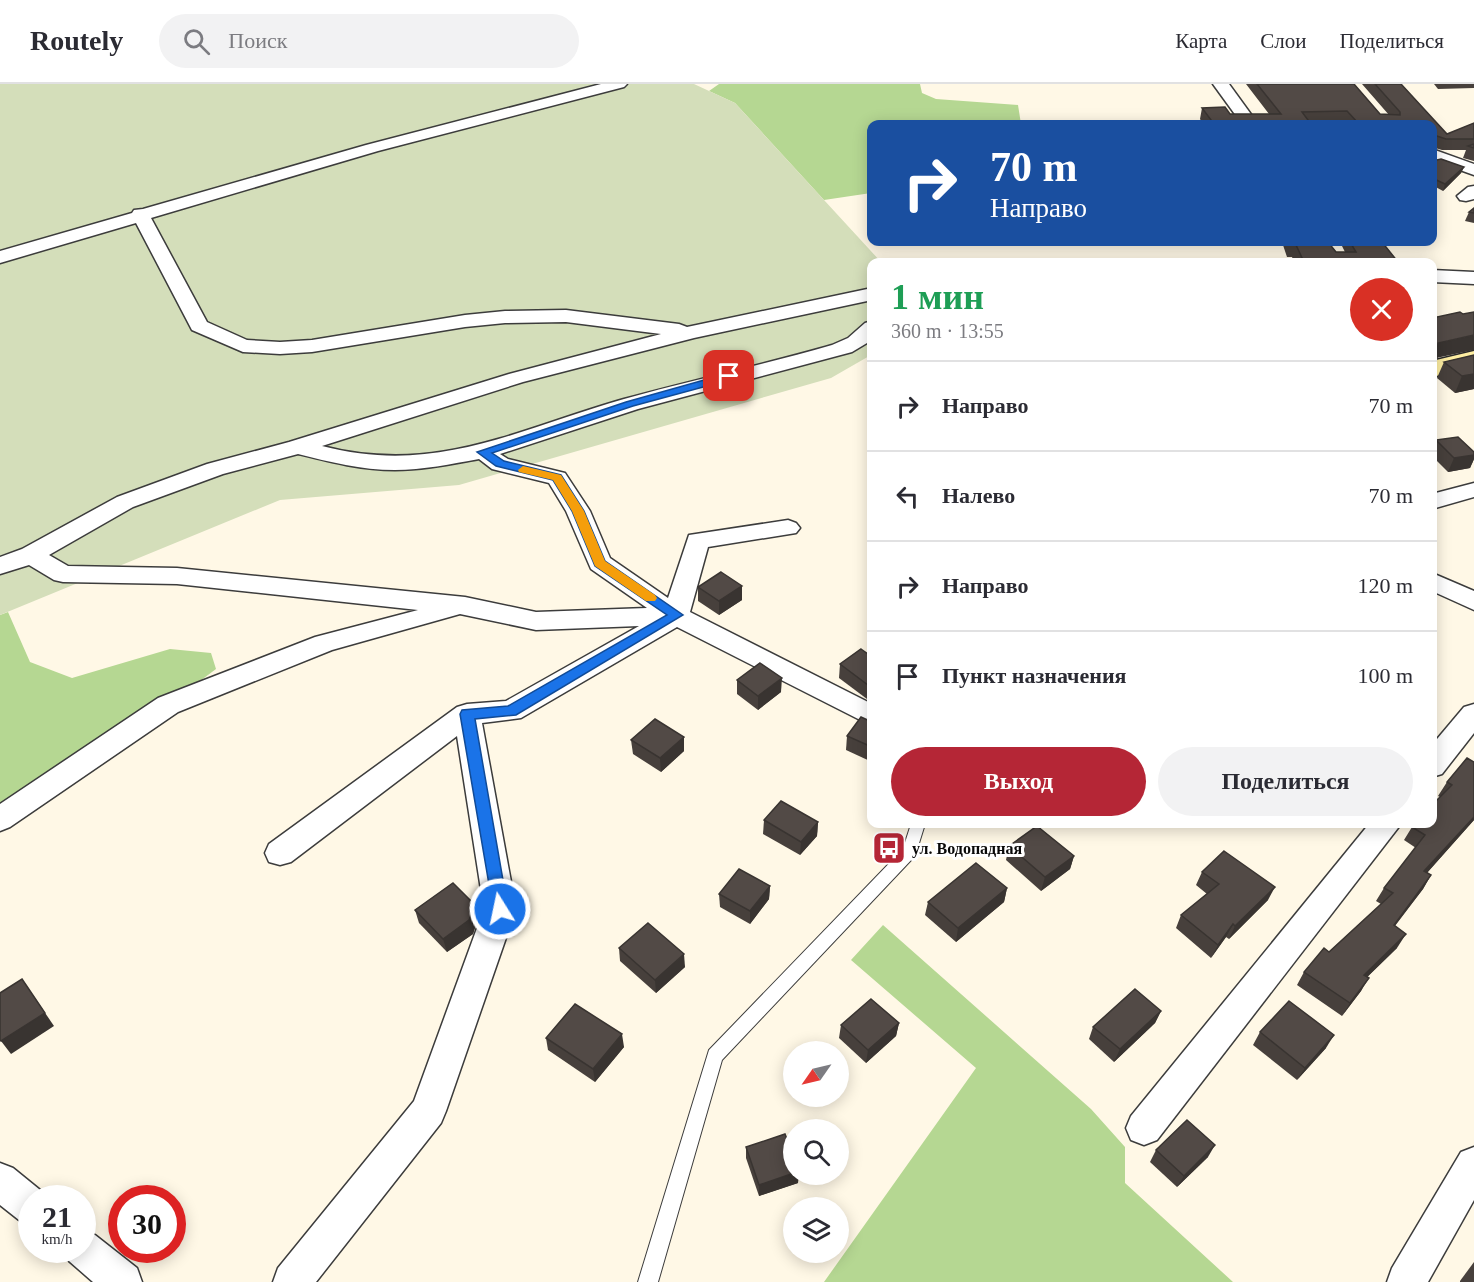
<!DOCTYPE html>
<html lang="ru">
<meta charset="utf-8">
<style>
:root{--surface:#fff;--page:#f2f2f3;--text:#2b2b33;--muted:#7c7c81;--line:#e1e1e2;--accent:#b52636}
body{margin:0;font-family:"Times New Roman",serif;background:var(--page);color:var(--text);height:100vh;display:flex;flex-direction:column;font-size:22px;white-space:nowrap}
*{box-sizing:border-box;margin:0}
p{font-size:20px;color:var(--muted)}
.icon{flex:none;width:33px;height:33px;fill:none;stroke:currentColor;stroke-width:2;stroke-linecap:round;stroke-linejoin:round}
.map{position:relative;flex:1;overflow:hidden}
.sheet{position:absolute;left:867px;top:174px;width:570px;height:570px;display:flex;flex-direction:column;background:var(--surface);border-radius:12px;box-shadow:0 3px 15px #0003}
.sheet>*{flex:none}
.banner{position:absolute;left:867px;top:36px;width:570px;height:126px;border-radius:12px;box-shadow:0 3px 15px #0003;background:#1a4fa0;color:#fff;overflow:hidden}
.needle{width:39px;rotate:236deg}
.tools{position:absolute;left:783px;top:957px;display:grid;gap:12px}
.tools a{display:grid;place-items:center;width:66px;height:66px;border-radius:50%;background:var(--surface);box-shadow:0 3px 15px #0003;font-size:30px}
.speed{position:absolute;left:18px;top:1101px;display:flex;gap:12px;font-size:30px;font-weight:700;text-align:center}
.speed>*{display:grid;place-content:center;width:78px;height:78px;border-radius:50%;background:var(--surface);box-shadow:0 3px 15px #0003;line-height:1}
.speed small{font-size:15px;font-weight:400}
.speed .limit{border:9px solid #d22;background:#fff;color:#111}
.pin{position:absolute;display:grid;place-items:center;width:51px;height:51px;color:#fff;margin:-26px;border-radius:12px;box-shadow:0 3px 9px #0006}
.me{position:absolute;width:66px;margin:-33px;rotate:350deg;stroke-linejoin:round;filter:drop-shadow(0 0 4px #0008)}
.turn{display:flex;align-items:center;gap:21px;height:126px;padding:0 24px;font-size:27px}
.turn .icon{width:78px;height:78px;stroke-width:2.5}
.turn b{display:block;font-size:42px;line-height:51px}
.round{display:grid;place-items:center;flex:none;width:63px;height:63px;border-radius:32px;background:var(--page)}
.summary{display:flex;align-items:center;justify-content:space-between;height:102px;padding:0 24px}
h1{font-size:36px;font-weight:600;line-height:45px;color:#1e9e55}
.cta{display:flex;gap:12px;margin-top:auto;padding:12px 24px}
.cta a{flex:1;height:69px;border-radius:36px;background:var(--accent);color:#fff;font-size:24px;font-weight:600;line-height:69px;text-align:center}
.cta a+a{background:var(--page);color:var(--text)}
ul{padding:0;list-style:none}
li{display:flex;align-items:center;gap:18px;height:90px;padding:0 24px;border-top:2px solid var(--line)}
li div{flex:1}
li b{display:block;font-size:22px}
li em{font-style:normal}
header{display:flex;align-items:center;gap:36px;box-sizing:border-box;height:84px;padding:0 30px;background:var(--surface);border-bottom:2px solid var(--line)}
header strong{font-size:28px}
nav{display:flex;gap:33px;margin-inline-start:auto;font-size:21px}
.search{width:420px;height:54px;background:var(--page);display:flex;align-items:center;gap:15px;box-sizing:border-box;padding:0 21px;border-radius:33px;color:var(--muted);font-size:22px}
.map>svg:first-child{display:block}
.forest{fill:#b5d792}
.cemetery{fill:#d4deba}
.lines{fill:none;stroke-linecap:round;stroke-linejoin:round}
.lane-casing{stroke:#3c3c3c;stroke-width:2}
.street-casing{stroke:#3c3c3c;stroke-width:3}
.secondary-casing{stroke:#2b2b2b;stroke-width:3}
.lane{fill:#fff;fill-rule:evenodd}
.street{fill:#fff;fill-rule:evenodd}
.secondary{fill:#feeea2;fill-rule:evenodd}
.wall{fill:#47403c}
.shaded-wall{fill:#393431}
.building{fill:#524a46;stroke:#393431;stroke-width:1.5}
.route{fill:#1a73e8;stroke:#114b97;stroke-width:1.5}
.slow{fill:#f59e0b}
.labels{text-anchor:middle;stroke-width:6;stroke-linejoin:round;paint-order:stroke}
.poi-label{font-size:16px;font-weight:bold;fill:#090909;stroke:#fff;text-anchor:start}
</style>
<header>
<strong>Routely</strong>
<div class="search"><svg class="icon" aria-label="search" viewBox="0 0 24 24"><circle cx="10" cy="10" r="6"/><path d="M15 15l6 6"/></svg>Поиск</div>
<nav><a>Карта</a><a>Слои</a><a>Поделиться</a></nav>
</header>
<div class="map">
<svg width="1474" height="1198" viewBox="0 0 1474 1198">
<rect width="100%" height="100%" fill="#fff8e6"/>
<g class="forest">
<path d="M719 0H920L922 9 936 15 1018 21 1021 40H872L871 109 824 116 735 19 709 7Z"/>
<path d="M8 528 30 578 72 594 170 565 211 569 216 585 0 747V531Z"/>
<path d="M883 841 1091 1025 1125 1063V1099L1233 1198H824L976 984 851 876Z"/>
</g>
<path class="cemetery" d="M0 0H694L735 19 881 178H872L871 271 831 294 459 401 280 416 0 531Z"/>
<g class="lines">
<defs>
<path id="lane" d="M911 740H925L915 772 722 976 658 1198H638L709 966 903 765Z"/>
<g id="street">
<path d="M601 0H627L624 3 378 67 151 134 207 238 247 256 280 258 312 256 465 231 505 227 566 226 679 240 687 243 872 204V216L694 254 523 298 322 362C436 392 518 345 624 315 693 296 763 281 832 261L848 254 865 239 872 237V256L852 268 638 325 500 370 508 375 565 389 590 427 610 474 668 514 689 451 788 436 796 439 800 444 796 449 708 463 690 528 872 620V642L677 543 521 634 482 639 516 825 446 1027 441 1039 316 1198H273L278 1184 414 1017 484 825 457 652 291 778 280 781 269 778 265 769 269 760 457 623 467 620 506 617 639 542 536 546 460 530 332 566 178 628 10 743 0 747V720L158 614 315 553 418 526 177 500 63 498 54 496 29 481 0 490V473L22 465 117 413 207 380 289 358 509 290 661 250 566 238 505 239 465 243 312 268 280 270 243 268 192 246 136 139 0 179V167L132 129 134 126 143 125 366 61ZM298 370C330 378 361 386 395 386 423 386 451 380 479 375L492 385 549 399 566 427 591 485 647 524 536 528 465 513 177 484 68 482 49 471 133 423 223 390Z"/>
<path d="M1213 0H1229L1258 40H1242Z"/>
<path d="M1432 65 1474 80V91L1432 76Z"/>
<path d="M1474 102V115L1466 117 1460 116 1457 112 1468 103Z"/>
<path d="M1432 186 1474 188V200L1432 198Z"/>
<path d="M1474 399V413L1432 425V410Z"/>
<path d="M1432 489 1474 507V526L1432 507Z"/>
<path d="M1474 620V649L1442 690 1432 693V661L1464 623Z"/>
<path d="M1369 740H1401L1157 1056 1144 1061 1131 1056 1126 1044 1131 1032Z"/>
<path d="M1474 1063V1116L1428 1198H1387L1392 1184 1461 1068Z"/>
<path d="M0 1079 13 1084 45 1110 47 1114H32V1141L19 1136 0 1121Z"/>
<path d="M82 1145 95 1151 137 1184 142 1198H93L69 1177 64 1166H82Z"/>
</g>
<path id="secondary" d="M1474 267V283L1432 293V277Z"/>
</defs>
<use href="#lane" class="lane-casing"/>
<use href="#street" class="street-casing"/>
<use href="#secondary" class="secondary-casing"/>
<use href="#lane" class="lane"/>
<use href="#street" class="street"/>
<use href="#secondary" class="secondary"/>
</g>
<g class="wall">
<path d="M1246 0H1354L1380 30 1389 31 1362 0H1401L1447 50 1474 39V77L1463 74 1466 66H1442L1432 63V40H1346L1344 38 1310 39 1311 40H1203L1200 35 1202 24 1230 30H1269Z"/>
<path d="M1434 0H1474V4L1438 5Z"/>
<path d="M1432 77 1464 83 1461 89 1443 107 1432 101Z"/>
<path d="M1474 124V139L1465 137 1469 128Z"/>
<path d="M1282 158H1328L1336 168H1345L1342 162 1343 158H1382L1398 178H1294L1292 173H1287Z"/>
<path d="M1463 230 1436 274 1432 282V234Z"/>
<path d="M1474 271V305L1455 309 1437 294 1444 278Z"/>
<path d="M1436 356 1474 368V375L1470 384 1448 388 1432 372V364Z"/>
<path d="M742 502V516L719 531 698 517V503Z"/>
<path d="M872 573 867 615 839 594 840 580Z"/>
<path d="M737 596 781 608 758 626 737 610Z"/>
<path d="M872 638V678L846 666 847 652Z"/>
<path d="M684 653V667L661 688 633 670 631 656Z"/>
<path d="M1474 678V736L1427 789 1431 791 1423 805 1395 842 1397 864 1367 893 1361 907 1342 932 1297 901 1304 888 1329 868 1381 820 1376 817 1384 804 1416 764 1404 756 1412 743 1440 713 1438 712 1447 698Z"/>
<path d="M764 736 818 738 817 752 800 771 763 750Z"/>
<path d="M1009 762 1074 772 1070 785 1041 807 1006 776Z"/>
<path d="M1202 788 1268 816 1229 855 1226 853 1211 874 1176 844 1181 831 1207 810 1196 801Z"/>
<path d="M770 802 769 815 750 840 720 823 719 810Z"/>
<path d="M1007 804 1004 818 956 858 925 831 928 818Z"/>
<path d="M415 826 478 834 473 850 447 868 419 839Z"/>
<path d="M619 864 685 883 656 909 620 877Z"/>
<path d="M1161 927 1155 939 1114 978 1089 955 1093 943Z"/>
<path d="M899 939 896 952 866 979 839 954 841 941Z"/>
<path d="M1260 948 1326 964 1297 996 1253 961Z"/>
<path d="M546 954 624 963 595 998 548 966Z"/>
<path d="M746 1063 798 1099 759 1112 746 1074Z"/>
<path d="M1156 1066 1208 1073 1177 1103 1150 1078Z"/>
<path d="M1474 1178V1198H1460V1197Z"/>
</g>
<g class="shaded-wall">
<path d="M1464 83 1461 89 1443 107 1445 100Z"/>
<path d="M1474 251V266L1436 274 1438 259Z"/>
<path d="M1474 290V305L1455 309 1462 292Z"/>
<path d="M1474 371V375L1470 384 1448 388 1454 374Z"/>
<path d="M742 502V516L719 531V517Z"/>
<path d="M782 594 781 608 758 626V612Z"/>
<path d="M872 598V611L867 615 868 601Z"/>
<path d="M684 653V667L661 688 660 674Z"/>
<path d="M1474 733V736L1416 801 1424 787Z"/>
<path d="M818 738 817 752 800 771 801 758Z"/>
<path d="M1074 772 1070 785 1041 807 1045 793Z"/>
<path d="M1431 791 1423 805 1385 854 1394 841Z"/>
<path d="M770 802 769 815 750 840V827Z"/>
<path d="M1275 803 1268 816 1229 855 1235 842Z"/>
<path d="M1007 804 1004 818 956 858 958 844Z"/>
<path d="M475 821 478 834 473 850 447 868 443 855Z"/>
<path d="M1233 840 1226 853 1211 874 1218 861Z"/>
<path d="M1406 850 1397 864 1356 904 1364 891Z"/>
<path d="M684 870 685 883 656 909 655 896Z"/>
<path d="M1369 894 1361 907 1342 932 1350 919Z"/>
<path d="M22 895 54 942 11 970 1 957Z"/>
<path d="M1161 927 1155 939 1114 978 1120 965Z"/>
<path d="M899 939 896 952 866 979 868 966Z"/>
<path d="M622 950 624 963 595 998 593 985Z"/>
<path d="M1334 951 1326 964 1297 996 1305 984Z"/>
<path d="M1215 1061 1208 1073 1177 1103 1184 1092Z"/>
<path d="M794 1089V1090H799L798 1099 759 1112V1101Z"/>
</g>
<g class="building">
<path d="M1257 0H1354L1380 30 1400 31V28L1375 0H1401L1447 50 1474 39V55H1446L1437 52 1434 55H1432V40H1359L1347 27 1302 28 1311 40H1214L1202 24 1225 23 1230 30H1281Z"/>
<path d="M1474 60V64L1468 62Z"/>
<path d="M1441 75 1464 83 1445 100 1432 94V77Z"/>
<path d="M1474 124V129L1469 128Z"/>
<path d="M1290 158H1328L1336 168H1356L1350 158H1382L1398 178H1304L1296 161H1291Z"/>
<path d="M1460 228 1463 230 1474 228V251L1438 259 1437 273 1432 269V234Z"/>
<path d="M1474 271V290L1462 292 1444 278Z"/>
<path d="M1458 353 1474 368V371L1454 374 1436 356Z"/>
<path d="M721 488 742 502 719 517 698 503Z"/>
<path d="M861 565 872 573V598L868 601 840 580Z"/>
<path d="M760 579 782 594 758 612 737 596Z"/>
<path d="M861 633 872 638V663L847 652Z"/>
<path d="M655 635 684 653 660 674 631 656Z"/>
<path d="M1467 674 1474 678V733L1424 787 1431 791 1394 841 1406 850 1364 891 1369 894 1350 919 1304 888 1324 864 1329 868 1393 809 1384 804 1425 751 1412 743 1415 740H1432V721L1452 701 1447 698Z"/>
<path d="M781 717 818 738 801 758 764 736Z"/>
<path d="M1037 742 1074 772 1045 793 1009 762Z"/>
<path d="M1224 767 1275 803 1235 842 1233 840 1218 861 1181 831 1219 800 1202 788Z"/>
<path d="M976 779 1007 804 958 844 928 818Z"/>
<path d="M739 785 770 802 750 827 719 810Z"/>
<path d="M453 799 475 821 469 836 443 855 415 826Z"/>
<path d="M648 839 684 870 655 896 619 864Z"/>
<path d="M22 895 45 929 1 957 0 956V909Z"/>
<path d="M1135 905 1161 927 1120 965 1093 943Z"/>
<path d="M871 915 899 939 868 966 841 941Z"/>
<path d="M1289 917 1334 951 1305 984 1260 948Z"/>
<path d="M575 920 622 950 593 985 546 954Z"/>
<path d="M1187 1036 1215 1061 1184 1092 1156 1066Z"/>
<path d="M785 1050 794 1073V1089L759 1101 746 1063Z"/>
</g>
<path class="route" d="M729 289 733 290V295L633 322 492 369 504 377 561 391 584 427 605 477 683 531 516 631 475 635 508 825 506 830 500 832 494 830 460 630 462 626 508 622 667 531 595 482 572 427 553 396 496 382 477 368 626 318Z"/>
<path class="slow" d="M523 382 561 391 584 427 605 477 655 511 657 514 655 517H646L595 482 572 427 553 396 519 388 518 386Z"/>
<defs>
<symbol id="bus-square" viewBox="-11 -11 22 22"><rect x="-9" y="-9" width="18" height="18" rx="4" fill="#b52636" stroke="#fff"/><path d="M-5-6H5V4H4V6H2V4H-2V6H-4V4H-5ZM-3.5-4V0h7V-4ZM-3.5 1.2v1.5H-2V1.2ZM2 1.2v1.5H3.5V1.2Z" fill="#fff"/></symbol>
</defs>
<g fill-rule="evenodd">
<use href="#bus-square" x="870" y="745" width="38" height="38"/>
</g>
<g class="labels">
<g class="poi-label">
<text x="912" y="770">ул. Водопадная</text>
</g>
</g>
</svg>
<div class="tools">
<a><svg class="needle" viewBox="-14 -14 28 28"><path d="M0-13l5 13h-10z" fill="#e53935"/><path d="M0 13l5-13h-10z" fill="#7c7c81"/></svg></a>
<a><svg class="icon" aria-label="search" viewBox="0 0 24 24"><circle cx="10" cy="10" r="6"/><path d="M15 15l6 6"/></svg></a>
<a><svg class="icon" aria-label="layers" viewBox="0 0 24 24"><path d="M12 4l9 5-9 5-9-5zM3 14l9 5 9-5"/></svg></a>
</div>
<div class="speed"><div>21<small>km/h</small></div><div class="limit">30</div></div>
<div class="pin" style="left:729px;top:292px;background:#d93025"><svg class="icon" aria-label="arrive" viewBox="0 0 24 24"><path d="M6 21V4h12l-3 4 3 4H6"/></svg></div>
<svg class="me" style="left:500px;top:825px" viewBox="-20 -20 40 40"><circle r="17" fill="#1a73e8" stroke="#fff" stroke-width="3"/><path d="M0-11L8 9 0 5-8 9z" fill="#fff"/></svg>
<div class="banner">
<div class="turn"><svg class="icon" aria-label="right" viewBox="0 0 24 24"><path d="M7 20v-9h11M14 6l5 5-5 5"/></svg><div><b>70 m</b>Направо</div></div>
</div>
<section class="sheet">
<div class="summary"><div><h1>1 мин</h1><p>360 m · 13:55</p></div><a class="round" style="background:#d93025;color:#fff"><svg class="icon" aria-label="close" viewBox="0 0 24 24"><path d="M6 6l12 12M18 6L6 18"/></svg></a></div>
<ul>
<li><svg class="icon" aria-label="right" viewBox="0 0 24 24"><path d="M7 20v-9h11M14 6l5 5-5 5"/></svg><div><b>Направо</b></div><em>70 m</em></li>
<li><svg class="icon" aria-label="left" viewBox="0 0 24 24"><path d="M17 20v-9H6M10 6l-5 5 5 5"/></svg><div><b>Налево</b></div><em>70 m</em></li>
<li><svg class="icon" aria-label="right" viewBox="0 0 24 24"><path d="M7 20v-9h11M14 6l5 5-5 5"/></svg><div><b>Направо</b></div><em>120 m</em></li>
<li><svg class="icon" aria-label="arrive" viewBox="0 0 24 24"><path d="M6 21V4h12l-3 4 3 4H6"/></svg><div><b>Пункт назначения</b></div><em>100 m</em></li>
</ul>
<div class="cta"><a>Выход</a><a>Поделиться</a></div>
</section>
</div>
